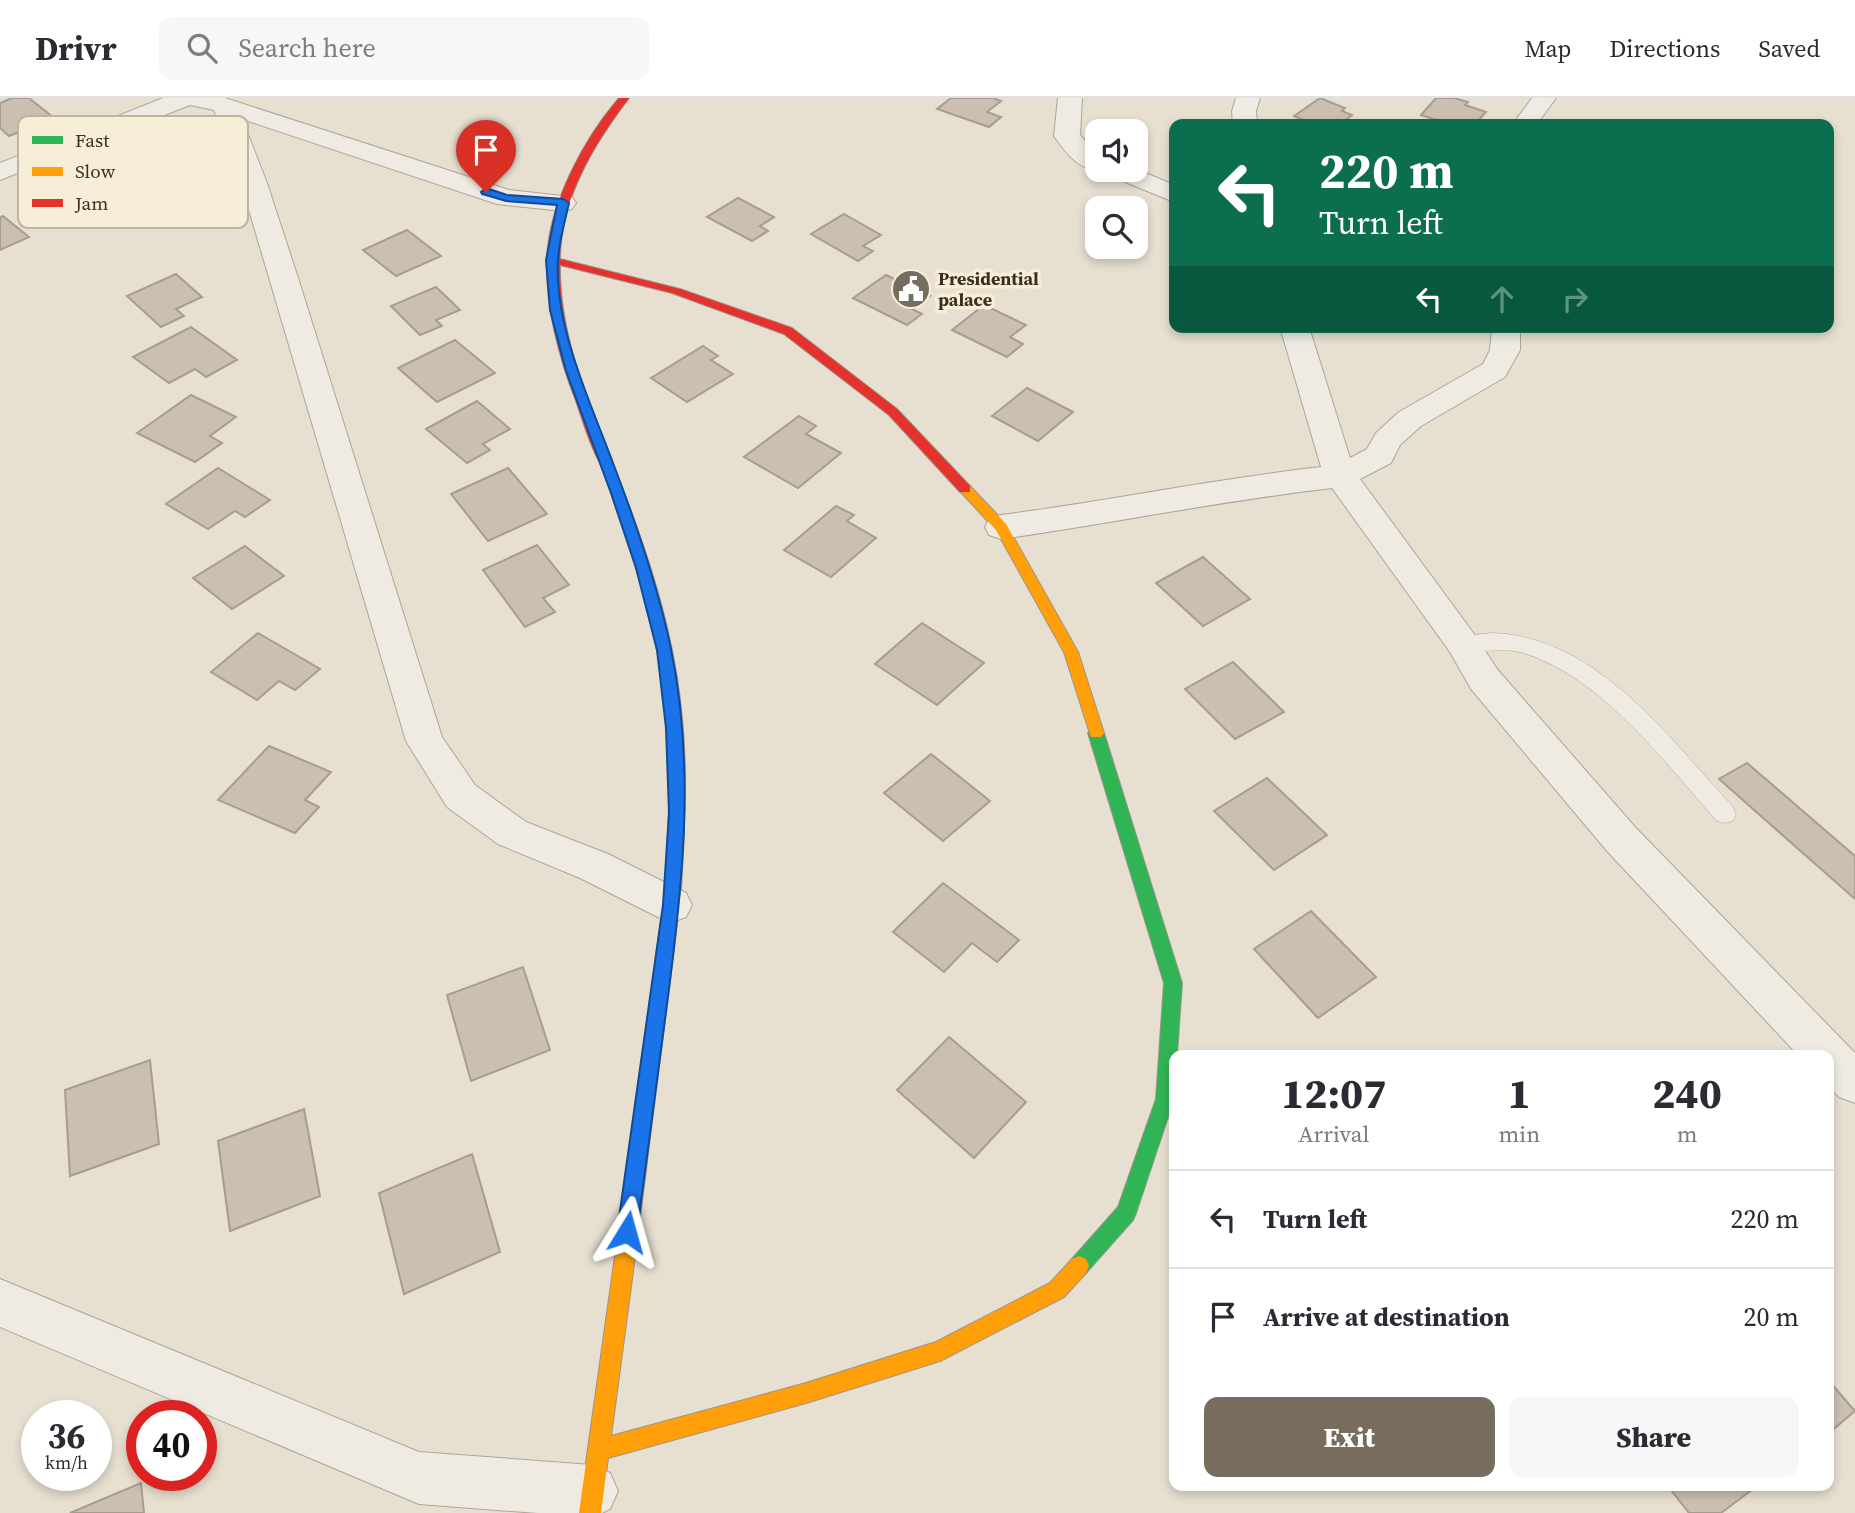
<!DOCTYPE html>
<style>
:root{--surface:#fff;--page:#f7f7f7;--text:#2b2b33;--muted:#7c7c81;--line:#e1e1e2;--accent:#786c5e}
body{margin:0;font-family:"Source Serif 4",serif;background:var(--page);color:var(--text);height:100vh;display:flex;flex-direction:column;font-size:26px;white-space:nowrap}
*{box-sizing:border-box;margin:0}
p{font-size:23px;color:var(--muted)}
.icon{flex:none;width:38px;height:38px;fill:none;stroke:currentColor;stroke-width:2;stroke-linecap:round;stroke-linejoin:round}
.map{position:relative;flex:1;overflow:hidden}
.sheet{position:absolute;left:1169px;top:952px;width:665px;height:441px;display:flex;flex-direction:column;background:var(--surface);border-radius:14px;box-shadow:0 4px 10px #0003}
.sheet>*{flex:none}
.hud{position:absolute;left:1169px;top:21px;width:665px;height:214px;border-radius:14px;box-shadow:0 4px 10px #0003;background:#0b6e4f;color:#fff;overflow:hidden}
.buttons{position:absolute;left:1085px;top:21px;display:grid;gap:14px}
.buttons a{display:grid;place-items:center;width:63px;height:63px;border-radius:14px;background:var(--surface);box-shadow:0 4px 10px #0003;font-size:35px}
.speed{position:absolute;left:21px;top:1302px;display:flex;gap:14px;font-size:35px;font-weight:700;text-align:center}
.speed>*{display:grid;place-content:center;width:91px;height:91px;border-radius:50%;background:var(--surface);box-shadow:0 4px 10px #0003;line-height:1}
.speed small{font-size:18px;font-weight:400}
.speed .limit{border:10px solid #d22;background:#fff;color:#111}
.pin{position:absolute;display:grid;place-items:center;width:60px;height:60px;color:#fff;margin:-72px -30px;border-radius:50% 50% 50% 0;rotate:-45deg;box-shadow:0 0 7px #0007}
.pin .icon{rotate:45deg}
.me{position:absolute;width:77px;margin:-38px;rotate:8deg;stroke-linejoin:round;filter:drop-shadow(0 0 5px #0008)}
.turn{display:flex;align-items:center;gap:24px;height:147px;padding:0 35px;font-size:32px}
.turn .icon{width:91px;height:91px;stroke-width:2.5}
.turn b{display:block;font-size:49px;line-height:60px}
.lanes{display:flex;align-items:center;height:66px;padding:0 35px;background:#0003;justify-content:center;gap:35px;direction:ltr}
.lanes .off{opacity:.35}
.eta{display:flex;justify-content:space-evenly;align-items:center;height:119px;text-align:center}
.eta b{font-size:42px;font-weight:800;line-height:49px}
.primary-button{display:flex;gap:14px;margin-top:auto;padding:14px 35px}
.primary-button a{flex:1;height:80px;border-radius:14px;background:var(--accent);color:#fff;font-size:28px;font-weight:800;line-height:80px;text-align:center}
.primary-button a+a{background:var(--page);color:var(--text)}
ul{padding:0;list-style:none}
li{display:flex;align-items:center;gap:21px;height:98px;padding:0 35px;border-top:2px solid var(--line)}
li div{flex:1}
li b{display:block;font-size:26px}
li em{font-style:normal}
header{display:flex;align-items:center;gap:42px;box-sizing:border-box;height:98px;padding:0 35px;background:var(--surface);border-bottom:2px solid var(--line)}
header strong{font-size:33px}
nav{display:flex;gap:38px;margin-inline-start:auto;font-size:24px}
.search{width:490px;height:63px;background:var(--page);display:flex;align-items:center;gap:18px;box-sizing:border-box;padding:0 24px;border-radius:14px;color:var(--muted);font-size:26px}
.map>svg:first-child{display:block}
.building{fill:#cbbfb2;stroke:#a89c90;stroke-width:2}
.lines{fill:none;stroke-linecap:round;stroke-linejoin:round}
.lane-casing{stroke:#ada599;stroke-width:1}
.street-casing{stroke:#ada599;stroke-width:2}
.fast-casing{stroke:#9c958a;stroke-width:2}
.slow-casing{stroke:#9c958a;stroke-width:2}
.jam-casing{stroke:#9c958a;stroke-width:2}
.lane{fill:#efebe3;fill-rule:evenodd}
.street{fill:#efebe3;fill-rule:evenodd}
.fast{fill:#30b455;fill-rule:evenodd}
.slow{fill:#ff9f0a;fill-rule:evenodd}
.jam{fill:#e5322d;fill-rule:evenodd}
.route{fill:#1a73e8;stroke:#114b97;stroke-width:2}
.labels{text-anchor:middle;stroke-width:7;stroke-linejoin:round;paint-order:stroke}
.far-poi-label{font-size:18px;font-weight:bold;fill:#3d2e20;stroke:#f7eed8;text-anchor:start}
.key{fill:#f7eed8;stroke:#bfb4a1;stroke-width:2}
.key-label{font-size:19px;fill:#3d2e20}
</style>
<header>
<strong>Drivr</strong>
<div class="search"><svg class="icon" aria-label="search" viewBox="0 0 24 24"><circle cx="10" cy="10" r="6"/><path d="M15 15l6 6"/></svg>Search here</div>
<nav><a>Map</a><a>Directions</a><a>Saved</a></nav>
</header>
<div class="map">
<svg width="1855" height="1415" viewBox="0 0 1855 1415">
<rect width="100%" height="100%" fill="#e7e0d1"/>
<g class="building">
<path d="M12 0H29L54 20 9 38 0 30V5Z"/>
<path d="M951 0H993L1001 3 987 14 1001 19 989 29 937 11Z"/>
<path d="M1320 0 1345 10 1342 13 1352 17 1347 21 1351 23 1347 26H1308L1310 25 1294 18Z"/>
<path d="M1436 0H1454L1468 4 1465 7 1486 14 1475 26H1441L1443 24 1421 17Z"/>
<path d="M738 100 774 119 760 128 768 133 752 143 707 119Z"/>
<path d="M844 116 881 137 863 148 873 153 858 163 811 136Z"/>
<path d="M3 118 29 139 0 152V119Z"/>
<path d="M407 132 441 158 396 178 363 152Z"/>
<path d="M176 176 202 199 176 211 184 218 161 229 127 198Z"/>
<path d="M886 177 930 198 912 211 922 216 907 227 853 200Z"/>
<path d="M436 189 460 212 436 222 442 228 420 237 391 208Z"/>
<path d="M984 207 1026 227 1010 239 1023 246 1007 259 952 232Z"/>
<path d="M191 229 237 262 206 279 195 271 169 285 133 259Z"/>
<path d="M455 242 495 275 437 304 398 270Z"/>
<path d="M703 248 718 258 711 262 733 276 687 304 651 280Z"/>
<path d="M1027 290 1073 314 1038 343 992 318Z"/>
<path d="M191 297 236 319 210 338 222 345 195 364 137 335Z"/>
<path d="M477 303 510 331 483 346 490 352 467 365 426 331Z"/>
<path d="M799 318 816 328 806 336 841 355 798 390 744 359Z"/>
<path d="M218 370 270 402 245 419 235 413 208 431 166 406Z"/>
<path d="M508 370 547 416 488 443 451 396Z"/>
<path d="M836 408 854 417 847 423 876 440 831 479 784 452Z"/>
<path d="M537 447 569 487 543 500 555 514 525 529 483 472Z"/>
<path d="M245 448 284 478 232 511 193 480Z"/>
<path d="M1203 459 1250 501 1203 528 1156 485Z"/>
<path d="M922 525 984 565 937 607 875 566Z"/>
<path d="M258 535 320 571 295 592 279 583 257 602 211 574Z"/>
<path d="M1233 564 1284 614 1235 641 1185 591Z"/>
<path d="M269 648 331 674 305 702 319 709 295 735 218 702Z"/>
<path d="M931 656 990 703 943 743 884 695Z"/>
<path d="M1747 665 1855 758V801L1719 681Z"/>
<path d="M1267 680 1327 737 1274 772 1214 713Z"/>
<path d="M943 785 1019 842 997 864 972 845 944 874 893 834Z"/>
<path d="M1311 813 1376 879 1318 920 1254 851Z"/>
<path d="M523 869 550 952 471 983 447 897Z"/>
<path d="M949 939 1026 1004 974 1060 897 992Z"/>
<path d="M150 962 159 1046 70 1078 65 992Z"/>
<path d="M304 1011 320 1098 230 1133 218 1043Z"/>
<path d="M472 1056 500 1154 404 1196 379 1095Z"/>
<path d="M1829 1283 1855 1313 1829 1335Z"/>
<path d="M141 1385 144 1415H70Z"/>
<path d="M1668 1388H1757L1721 1415H1689Z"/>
</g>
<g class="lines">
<defs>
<path id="lane" d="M1492 535C1596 538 1669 640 1733 709L1736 716 1733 723 1725 725 1717 723C1662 662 1605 582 1524 555 1501 548 1476 557 1455 551L1452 545 1455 539Z"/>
<g id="street">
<path d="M163 0H225L509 92 572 99 576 105 572 111 563 113 497 106 242 21 267 85 299 183 442 639 475 687 526 724 608 756 686 795 692 807 686 819 672 824 658 819 580 780 498 746 447 709 406 643 241 85 214 12 190 7 0 82V65Z"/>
<path d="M1058 0H1082L1080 37 1097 57V72H1101C1079 73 1066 55 1054 38Z"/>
<path d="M1236 0H1260L1256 13 1257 26H1233L1232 13Z"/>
<path d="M1532 0H1556L1537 26H1513Z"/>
<path d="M1136 71 1174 87V104L1108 77 1104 72Z"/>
<path d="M1280 229H1309L1350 360 1367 351 1376 335 1399 314 1483 266 1490 252 1492 229H1520V252L1505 279 1421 328 1400 347 1391 365 1360 381 1474 536 1497 571 1635 729 1855 955V1005L1839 999 1829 989V957H1798L1607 753 1471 591 1450 554 1332 390C1221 403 1112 425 1001 441L989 437 985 429 989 421 1001 417C1108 403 1214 381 1321 369Z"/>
<path d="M0 1181 419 1354 592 1367 610 1375 618 1393 610 1411 602 1415H538L419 1406 0 1229Z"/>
</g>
<g id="fast">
<path d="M1096 629 1104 635 1182 885 1177 957H1174V1001L1136 1115 1133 1122 1086 1175 1079 1178 1072 1175 1069 1168 1072 1161 1118 1109 1156 1001 1164 885 1088 635Z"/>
<path d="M673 786 679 788 681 793 636 1151 633 1158 626 1161 619 1158 616 1151 665 793 667 788Z"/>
</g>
<g id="slow">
<path d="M604 356 610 360C643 441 672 524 681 611 688 672 684 733 681 793L679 798 673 800 667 798 665 793C668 733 673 672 666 612 657 524 629 441 598 360Z"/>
<path d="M965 386 970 388 1006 426 1078 554 1104 635 1101 639H1091L1064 554 996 432 958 391Z"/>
<path d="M626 1141 633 1144 636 1151 611 1338 806 1285 936 1244 1050 1185 1072 1161 1079 1158 1086 1161 1089 1168 1086 1175 1064 1199 940 1263 806 1305 608 1360 601 1415H579L616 1151 619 1144Z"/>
</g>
<path id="jam" d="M619 0H629C594 46 560 101 560 161L680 191 792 230 897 311 970 388V394H960L889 317 784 236 672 195 560 167C559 235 586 298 610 360L609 363H599C589 345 583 323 576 303 559 259 546 210 547 163 548 108 583 42 619 0Z"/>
</defs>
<use href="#lane" class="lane-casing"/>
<use href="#street" class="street-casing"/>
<use href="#fast" class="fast-casing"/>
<use href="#slow" class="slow-casing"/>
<use href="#jam" class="jam-casing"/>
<use href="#lane" class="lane"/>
<use href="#street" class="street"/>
<use href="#fast" class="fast"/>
<use href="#slow" class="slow"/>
<use href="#jam" class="jam"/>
</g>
<path class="route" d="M486 90 507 97 563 101 569 105C565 123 559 143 558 162 554 228 590 303 613 365 636 425 658 488 671 551 696 671 682 794 666 914 656 988 646 1061 637 1134L634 1141 627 1144 620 1141 617 1134 663 807 669 715 666 630 657 552 636 470 611 395 566 273 550 212 546 162 557 107 506 103 482 96 481 94Z"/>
<defs>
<symbol id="civic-disc" viewBox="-11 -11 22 22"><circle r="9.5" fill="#786c5e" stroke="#f7eed8"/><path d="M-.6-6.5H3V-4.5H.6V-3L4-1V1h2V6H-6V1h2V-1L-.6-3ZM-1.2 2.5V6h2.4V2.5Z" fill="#fff"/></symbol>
</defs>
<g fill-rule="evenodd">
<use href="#civic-disc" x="889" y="169" width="44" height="44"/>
</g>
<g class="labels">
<g class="far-poi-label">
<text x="938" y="187">Presidential<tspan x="938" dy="21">palace</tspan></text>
</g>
</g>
<rect x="18" y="18" width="230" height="112" rx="10" class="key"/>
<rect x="32" y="38" width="31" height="8" fill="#30b455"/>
<rect x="32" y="69" width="31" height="9" fill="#ff9f0a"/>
<rect x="32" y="101" width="31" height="8" fill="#e5322d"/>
<g class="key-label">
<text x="75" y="49">Fast</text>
<text x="75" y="80">Slow</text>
<text x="75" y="112">Jam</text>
</g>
</svg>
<div class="buttons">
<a><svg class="icon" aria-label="sound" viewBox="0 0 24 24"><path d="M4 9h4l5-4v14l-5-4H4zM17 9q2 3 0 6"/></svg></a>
<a><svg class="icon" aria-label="search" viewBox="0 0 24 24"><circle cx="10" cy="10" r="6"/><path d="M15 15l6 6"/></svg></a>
</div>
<div class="speed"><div>36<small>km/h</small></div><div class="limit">40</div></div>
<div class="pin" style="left:486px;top:94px;background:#d93025"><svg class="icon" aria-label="arrive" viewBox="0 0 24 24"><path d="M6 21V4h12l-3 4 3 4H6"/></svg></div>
<svg class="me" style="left:627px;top:1134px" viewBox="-20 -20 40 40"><path d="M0-17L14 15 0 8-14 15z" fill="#1a73e8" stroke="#fff" stroke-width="4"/></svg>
<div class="hud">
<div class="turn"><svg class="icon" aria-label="left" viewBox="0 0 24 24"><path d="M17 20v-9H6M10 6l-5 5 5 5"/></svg><div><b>220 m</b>Turn left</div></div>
<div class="lanes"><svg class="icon" aria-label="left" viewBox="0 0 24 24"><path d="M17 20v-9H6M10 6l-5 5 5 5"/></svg><svg class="icon off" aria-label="ahead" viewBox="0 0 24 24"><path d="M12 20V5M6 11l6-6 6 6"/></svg><svg class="icon off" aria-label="right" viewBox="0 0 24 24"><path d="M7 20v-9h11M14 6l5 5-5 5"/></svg></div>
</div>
<section class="sheet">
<div class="eta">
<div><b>12:07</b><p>Arrival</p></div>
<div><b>1</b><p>min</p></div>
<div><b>240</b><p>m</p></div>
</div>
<ul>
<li><svg class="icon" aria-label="left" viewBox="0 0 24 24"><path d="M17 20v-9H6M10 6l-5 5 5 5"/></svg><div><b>Turn left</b></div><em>220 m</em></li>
<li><svg class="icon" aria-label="arrive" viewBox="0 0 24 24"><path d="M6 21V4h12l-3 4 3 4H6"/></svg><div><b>Arrive at destination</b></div><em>20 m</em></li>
</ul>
<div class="primary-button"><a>Exit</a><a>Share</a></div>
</section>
</div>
